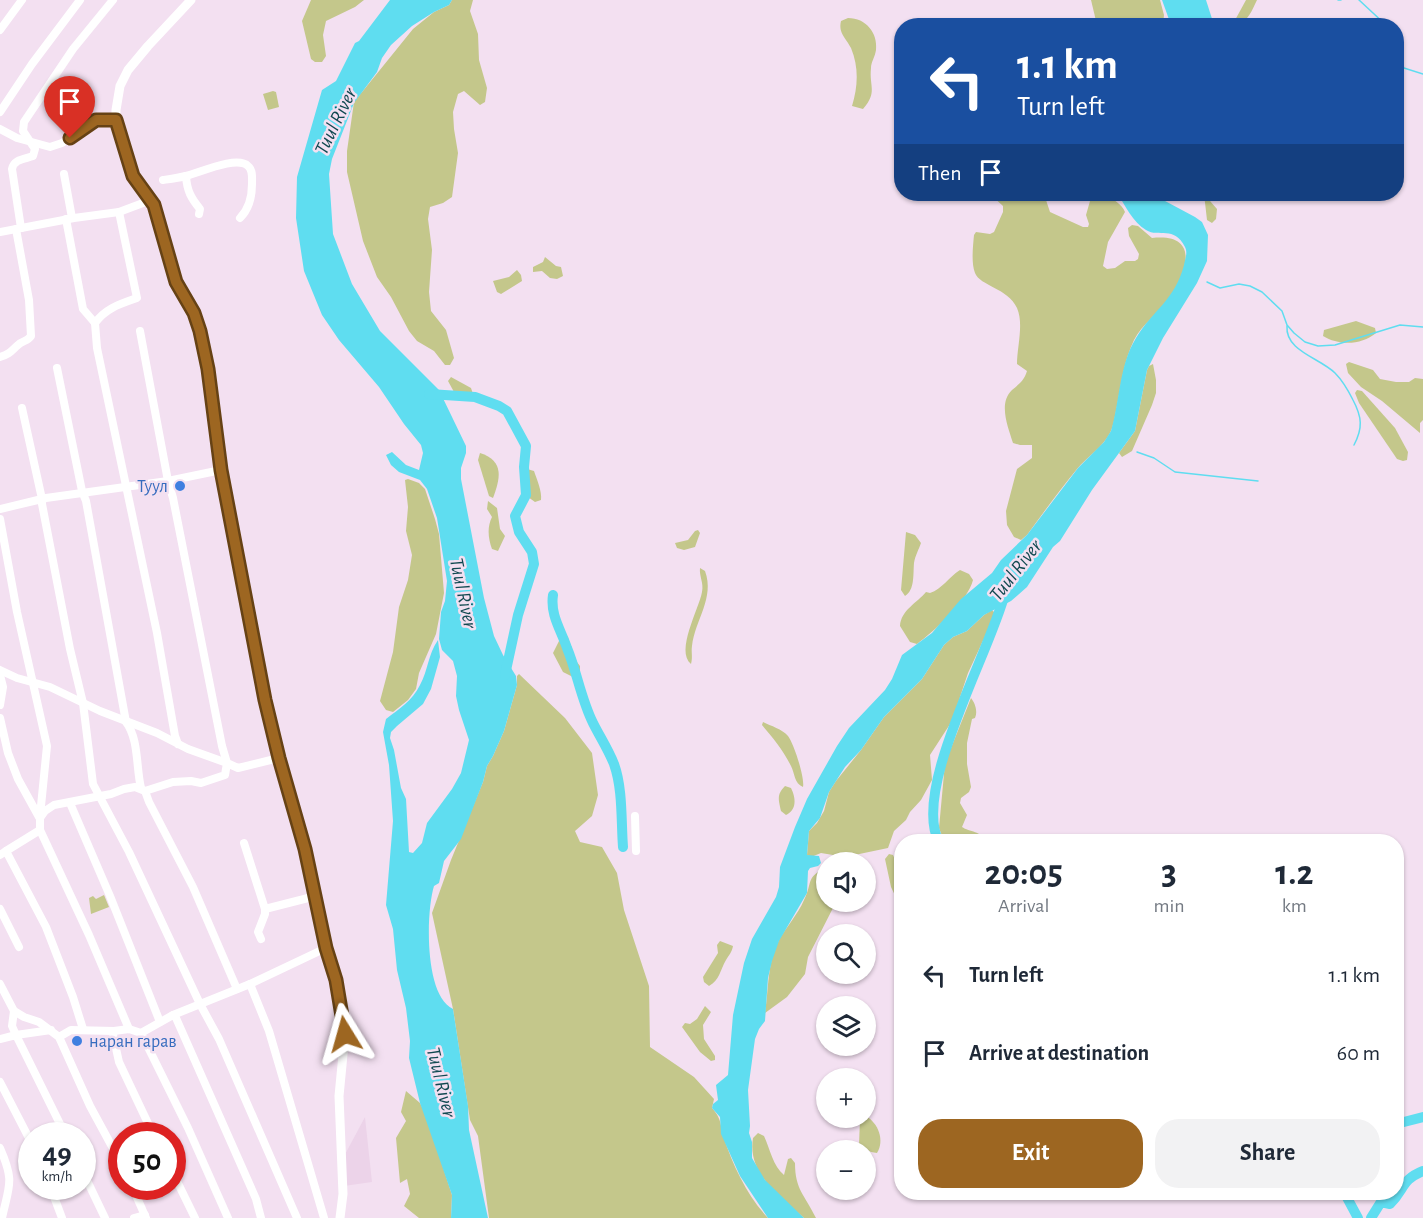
<!DOCTYPE html>
<meta charset="utf-8">
<style>
:root{--surface:#fff;--page:#f2f2f3;--text:#1f2937;--muted:#747a83;--accent:#9d6621}
body{margin:0;font-family:"Alegreya Sans",sans-serif;background:var(--page);color:var(--text);height:100vh;display:flex;flex-direction:column;font-size:22px;white-space:nowrap}
*{box-sizing:border-box;margin:0}
p{font-size:20px;color:var(--muted)}
.icon{flex:none;width:33px;height:33px;fill:none;stroke:currentColor;stroke-width:2;stroke-linecap:round;stroke-linejoin:round}
.map{position:relative;flex:1;overflow:hidden}
.drawer{position:absolute;left:894px;top:834px;width:510px;height:366px;display:flex;flex-direction:column;background:var(--surface);border-radius:24px;box-shadow:0 2px 4px #0004}
.drawer>*{flex:none}
.hud{position:absolute;left:894px;top:18px;width:510px;height:183px;border-radius:24px;box-shadow:0 2px 4px #0004;background:#1a4fa0;color:#fff;overflow:hidden}
.fabs{position:absolute;left:816px;top:852px;display:grid;gap:12px}
.fabs a{display:grid;place-items:center;width:60px;height:60px;border-radius:50%;background:var(--surface);box-shadow:0 2px 4px #0004;font-size:30px}
.speed{position:absolute;left:18px;top:1122px;display:flex;gap:12px;font-size:30px;font-weight:700;text-align:center}
.speed>*{display:grid;place-content:center;width:78px;height:78px;border-radius:50%;background:var(--surface);box-shadow:0 2px 4px #0004;line-height:1}
.speed small{font-size:15px;font-weight:400}
.speed .limit{border:9px solid #d22;background:#fff;color:#111}
.pin{position:absolute;display:grid;place-items:center;width:51px;height:51px;color:#fff;margin:-62px -26px;border-radius:50% 50% 50% 0;rotate:-45deg;box-shadow:0 0 6px #0007}
.pin .icon{rotate:45deg}
.me{position:absolute;width:66px;margin:-33px;rotate:352deg;stroke-linejoin:round;filter:drop-shadow(0 0 4px #0008)}
.turn{display:flex;align-items:center;gap:21px;height:126px;padding:0 24px;font-size:27px}
.turn .icon{width:78px;height:78px;stroke-width:2.5}
.turn b{display:block;font-size:42px;line-height:51px}
.then{display:flex;align-items:center;height:57px;padding:0 24px;background:#0003;gap:12px;font-size:22px}
.eta{display:flex;justify-content:space-evenly;align-items:center;height:102px;text-align:center}
.eta b{font-size:36px;font-weight:600;line-height:42px}
.button{display:flex;gap:12px;margin-top:auto;padding:12px 24px}
.button a{flex:1;height:69px;border-radius:24px;background:var(--accent);color:#fff;font-size:24px;font-weight:600;line-height:69px;text-align:center}
.button a+a{background:var(--page);color:var(--text)}
ul{padding:0;list-style:none}
li{display:flex;align-items:center;gap:18px;height:78px;padding:0 24px}
li div{flex:1}
li b{display:block;font-size:22px}
li em{font-style:normal}
.map>svg:first-child{display:block}
.built{fill:#ecd3e9}
.green{fill:#c4c78b}
.water{fill:#5fddf0}
.lines{fill:none;stroke-linecap:round;stroke-linejoin:round}
.stream{stroke:#5fddf0;stroke-width:1.5}
.river{stroke:#5fddf0;stroke-width:10}
.minor{stroke:#fff;stroke-width:8}
.major{stroke:#fff;stroke-width:9}
.route-casing{stroke:#664215;stroke-width:15}
.route{stroke:#9d6621;stroke-width:10}
.shop-dot{fill:#3f7fe0;stroke:#f3e0f1;stroke-width:2}
.labels{text-anchor:middle;stroke-width:5;stroke-linejoin:round;paint-order:stroke}
.shop-label{font-size:18px;fill:#366cbe;stroke:#f3e0f1;text-anchor:end}
.water-label{font-size:20px;font-style:italic;fill:#114951;stroke:#f3e0f1}
</style>
<div class="map">
<svg width="1423" height="1218" viewBox="0 0 1423 1218">
<rect width="100%" height="100%" fill="#f3e0f1"/>
<path class="built" d="M365 1117 372 1182 344 1186 342 1160Z"/>
<g class="green">
<path d="M311 0H364L355 7 326 21 323 35 326 56 322 62H315L311 59 302 21Z"/>
<path d="M452 0H473L470 11 478 34 479 60 487 88 485 102 480 105 464 91 458 94 453 112 454 129 458 153 452 197 443 203 430 207 428 219 432 250 429 292 431 311 446 330 454 358 450 365H445L434 351 417 341 409 331 391 297 377 277 363 241 347 172V151L354 102 413 29 434 12 449 5Z"/>
<path d="M1091 0H1160L1164 15 1163 25H1097Z"/>
<path d="M1246 0H1257C1252 10 1249 21 1236 25L1234 22Z"/>
<path d="M848 18C866 18 878 33 876 50 875 57 871 62 871 68 869 87 878 92 863 109L852 106C858 87 859 67 851 48 846 38 838 33 841 21Z"/>
<path d="M273 91 276 92 279 107 268 110 263 94Z"/>
<path d="M990 194H1044L1050 212 1083 227H1088L1089 224 1086 215 1092 194H1110C1112 201 1122 203 1125 212L1108 242 1103 266 1107 269 1115 268 1125 261H1135L1138 259 1139 254 1129 236 1128 228 1132 225 1138 226 1152 238C1200 233 1188 271 1169 298 1159 313 1142 324 1134 340 1124 361 1121 384 1117 406 1115 415 1114 425 1110 433 1103 447 1087 457 1077 469 1059 491 1043 513 1027 535L1021 540 1014 537 1007 525 1006 511 1017 469 1032 458V445H1020L1013 443C1008 427 998 403 1012 390 1019 384 1024 381 1027 371L1017 364C1017 347 1024 324 1017 308 1008 288 980 286 975 273 971 263 973 246 974 235L976 232 990 234 994 232 1003 212V206Z"/>
<path d="M1204 194H1212L1210 201 1217 209 1216 219 1212 223 1207 220Z"/>
<path d="M545 257 556 266 561 267 563 276 557 279 550 278 542 271 533 272V267L543 262Z"/>
<path d="M517 270 521 275 522 281 501 294 497 292 493 281 509 277Z"/>
<path d="M1356 321 1375 328 1376 333C1362 345 1339 346 1323 336L1324 330Z"/>
<path d="M1349 362 1373 370 1380 379 1396 382H1409L1415 378 1423 379V420L1420 423V433L1382 401 1361 387 1348 373 1346 364Z"/>
<path d="M1153 364 1156 380V393L1152 405 1132 451 1122 457 1119 453 1135 431 1147 370 1149 366Z"/>
<path d="M451 377 471 388 473 394 470 395 454 392 448 381Z"/>
<path d="M1357 390 1362 391 1395 428 1408 452 1407 460 1403 461 1397 459 1359 403 1355 393Z"/>
<path d="M480 453C505 461 500 479 493 498L489 496 478 460Z"/>
<path d="M527 469 534 471C537 480 542 491 541 500L535 502 528 497Z"/>
<path d="M408 479 419 483 425 489 435 519 439 534 444 593 436 634 419 673 416 689 408 700 393 712 386 710 380 701 393 652 399 607 408 580 412 555 406 531 408 507 405 480Z"/>
<path d="M488 501 497 508 500 529 505 536 498 551 492 549C488 538 487 527 492 517L487 509Z"/>
<path d="M698 530 700 533 695 547 684 550 677 548 675 543 688 540 695 531Z"/>
<path d="M906 532 915 535 921 543C919 549 915 556 914 563 913 574 915 590 905 596L901 590Z"/>
<path d="M700 568 705 571C715 598 695 620 692 646 691 652 693 657 691 664 675 651 699 609 702 592 704 583 699 576 700 568Z"/>
<path d="M960 570 969 574 973 580C968 601 934 631 917 644L910 642 900 626C901 610 917 603 926 592L930 593C942 589 949 577 960 570Z"/>
<path d="M992 610 995 613 994 617 968 673 952 721 930 755 932 780 921 800 910 812 906 820 894 831 888 848 845 857 821 853 811 857 807 855 809 831 817 823 824 811 829 792 836 781 861 750 884 717 922 679 944 645 953 637 967 631 984 615Z"/>
<path d="M563 633 568 637 573 657 580 666V673L575 678 563 672 553 653Z"/>
<path d="M519 674 565 718 592 753 598 795 592 816 575 831 580 842 602 847 617 873 624 910 649 986 650 1047 694 1077 714 1099 712 1108C722 1119 720 1125 724 1138 733 1166 748 1197 768 1218H489L478 1136 470 1120 453 1009 432 913 451 860 483 782 487 766 493 756 504 731 517 685V676Z"/>
<path d="M971 698C975 703 978 711 975 718L972 719 967 743V764L971 787 969 792 961 798 960 803 967 815 962 827C969 832 983 831 983 841H944L939 828 945 763Z"/>
<path d="M763 722C771 726 782 729 788 736 794 744 805 778 803 787 794 783 795 774 791 766 783 750 773 738 762 725Z"/>
<path d="M785 786 791 788C796 798 797 810 786 815L781 811C779 800 776 795 785 786Z"/>
<path d="M889 854 893 855 901 873V918L899 911V904L891 887 885 859Z"/>
<path d="M826 868V902H832L834 906 808 957 805 974 787 997 765 1013C769 988 767 963 779 940 787 926 798 914 804 900 813 883 805 877 826 868Z"/>
<path d="M104 895 109 907 91 914 89 898 93 896 96 899Z"/>
<path d="M720 941 733 946C732 952 729 955 726 960 720 970 720 980 709 986L704 982 703 977 718 953 717 945Z"/>
<path d="M705 1006 711 1012 703 1025 704 1039 715 1056V1060L711 1061 700 1052 682 1027 685 1023 690 1024 697 1019Z"/>
<path d="M406 1091 420 1103 426 1115 452 1195 451 1218H419L404 1206 410 1194 407 1179 400 1183 396 1138 406 1121 401 1112Z"/>
<path d="M866 1116C878 1123 885 1140 877 1153L871 1152 859 1145 860 1119Z"/>
<path d="M758 1133 764 1136C770 1149 773 1166 784 1175L788 1159 791 1158 795 1163C795 1190 805 1195 816 1218H804C780 1196 747 1174 753 1138Z"/>
</g>
<g class="water">
<path d="M390 0H452L449 5 434 12 412 26 391 45 382 58 377 72 354 103 332 159 329 174 333 234 352 284 380 331 439 390 466 446V453L461 468V479L484 598 494 636 503 655 516 676 517 685 504 731 493 756 487 766 483 782 461 839 444 861 439 883 434 886C426 912 424 996 453 1009L468 1106 469 1130 488 1218H451L452 1195 420 1103 409 1058 410 1041 406 1008 397 970 393 929 386 905 393 821 389 765 383 732 386 719C399 709 412 701 420 685 428 671 428 654 438 640L440 657 431 689 423 704 397 726 391 732 390 738 394 750 401 788 406 799 409 852 413 853 422 843 427 823 452 789 461 773 469 740 459 710 456 696 457 676 453 661 442 650 439 639 441 612 445 601 447 581 437 518 427 489 420 480 399 472 391 465 386 455 392 452 406 465 419 470 423 453 421 445 404 424 379 387 339 340 322 315 304 271 296 218 297 177 322 90 336 81 355 43 359 41Z"/>
<path d="M1162 0H1206L1214 25H1171Z"/>
<path d="M1118 194H1152L1195 217 1202 222 1208 235 1207 261 1197 283 1163 338 1147 370 1135 431 1092 490 1060 541 1053 547 1027 587 1011 601 984 615 967 631 953 637 944 645 922 679 884 717 861 750 845 767 829 792 820 818 809 831 807 855 819 856 821 863 818 866 810 868 808 871 807 893 779 941 772 961 768 978 765 1021 759 1029 755 1039 748 1090 750 1126 749 1133 752 1142V1158L765 1180 804 1218H768L740 1176 721 1134 720 1117 712 1108 713 1104 718 1100 716 1085 728 1075 733 1015 744 963 752 939 776 897 779 887 780 867 795 827 807 799 837 746 849 728 885 690 892 679 902 655 932 633 961 599 992 573 1001 560 1027 535 1078 468 1104 442 1111 431C1120 401 1119 365 1136 338 1153 310 1175 300 1184 265 1185 259 1188 253 1185 247 1174 225 1159 238 1146 230 1133 222 1125 206 1118 194Z"/>
</g>
<g class="lines">
<g class="stream">
<path d="M1338 0H1341"/>
<path d="M1359 0 1387 26"/>
<path d="M1396 55 1404 68 1423 74"/>
<path d="M1207 282 1220 288 1239 284 1250 286 1262 292 1282 311 1287 325 1294 333 1305 342 1318 346 1335 345 1400 325 1423 327"/>
<path d="M1287 326C1285 351 1320 358 1335 373 1343 381 1348 390 1353 400 1362 417 1363 428 1354 445"/>
<path d="M1137 452 1154 458 1175 472 1258 481"/>
</g>
<g class="river">
<path d="M429 394 475 397 499 406 507 411 526 446 524 467 526 495 515 516 519 532 532 552 534 564 518 615 505 675"/>
<path d="M553 595C550 615 561 630 567 648 577 672 581 699 593 723 600 737 608 749 614 764 623 789 621 821 623 847"/>
<path d="M939 842C911 790 991 650 1005 593"/>
<path d="M1396 1124 1423 1117"/>
<path d="M1344 1192 1358 1218"/>
<path d="M1371 1218 1381 1202 1390 1204C1405 1189 1401 1180 1423 1171"/>
</g>
<g class="minor">
<path d="M0 30 22 0"/>
<path d="M0 112 32 64 80 0"/>
<path d="M0 129 17 138 50 147 62 143 96 120H116"/>
<path d="M64 174 72 218"/>
<path d="M186 176C187 191 191 198 200 209L199 214"/>
<path d="M163 180C170 179 178 178 186 176 199 173 237 155 248 166 253 170 252 178 252 184 252 196 249 209 240 218"/>
<path d="M66 219 83 309 95 323 97 348 157 633 175 736 178 744"/>
<path d="M21 228 12 169C14 159 25 159 33 156L35 149 23 131 24 122 73 49 113 0"/>
<path d="M0 232 74 218 119 212 151 200"/>
<path d="M95 323C106 308 120 304 137 298L119 212"/>
<path d="M140 331 168 481 173 498 222 746 227 763 238 768 279 758"/>
<path d="M0 357C10 354 11 351 18 345 23 340 27 342 31 336L29 300 16 229"/>
<path d="M57 368 82 491 86 501 126 722C139 739 136 768 141 788"/>
<path d="M221 470 168 481 46 498 42 499V504L70 649 83 703 93 784 129 852 200 1004 219 1039 297 1218"/>
<path d="M0 509 42 499 22 408"/>
<path d="M0 519 17 612 47 746 40 816"/>
<path d="M0 670 17 678 50 687 100 711 157 733 188 749 227 763 225 775 201 783 191 781 173 782 145 791 135 787 124 789 111 794 54 805 45 811 40 818V830L6 851"/>
<path d="M0 675 3 687 0 705"/>
<path d="M0 718 8 753 18 779 39 817"/>
<path d="M145 791 149 802 193 887 237 989"/>
<path d="M70 803 110 896 160 1022"/>
<path d="M635 816 636 851"/>
<path d="M40 830 89 935 129 1029"/>
<path d="M244 843 265 909 316 896"/>
<path d="M0 855 6 851 46 927 73 997 83 1029"/>
<path d="M0 909 19 947"/>
<path d="M261 939 258 932 265 914V909"/>
<path d="M0 984 14 1011 24 1017 39 1022 59 1037 90 1106 122 1165"/>
<path d="M250 984 269 1031 324 1218"/>
<path d="M14 1011 12 1026 16 1035 51 1030"/>
<path d="M173 1015 250 984 326 948"/>
<path d="M114 1031 129 1029 141 1033 188 1128 228 1218"/>
<path d="M141 1033 173 1015 176 1018 256 1199 261 1218"/>
<path d="M59 1037 71 1030 114 1031 113 1035 119 1062 154 1136"/>
<path d="M0 1039 16 1035 66 1136"/>
<path d="M0 1082 32 1144"/>
<path d="M0 1148C15 1182 9 1185 2 1218"/>
<path d="M82 1170 105 1218"/>
<path d="M172 1171 195 1218"/>
<path d="M50 1186 62 1218"/>
<path d="M132 1186 146 1218"/>
<path d="M134 1218 145 1215"/>
</g>
<path class="major" d="M191 0 148 46 128 70 120 86 116 110V120L133 176 154 205 176 282 194 313 200 331 208 369 221 470 265 700 279 758 305 849 326 948 336 980 345 1034 339 1096 343 1194 340 1218"/>
</g>
<g class="lines">
<defs>
<path id="route" d="M70 138 96 120H116L133 176 154 205 176 282 194 313 200 331 208 369 221 470 265 700 279 758 305 849 326 948 336 980 345 1034"/>
</defs>
<use href="#route" class="route-casing"/>
<use href="#route" class="route"/>
</g>
<g class="shop-dot">
<circle cx="180" cy="486" r="6"/>
<circle cx="77" cy="1041" r="6"/>
</g>
<g class="labels">
<g class="shop-label">
<text x="168" y="492">Туул</text>
<text x="89" y="1047" text-anchor="start">наран гарав</text>
</g>
<g class="water-label">
<text transform="translate(335 121) rotate(-64)" y="7">Tuul River</text>
<text transform="translate(1015 570) rotate(-52)" y="7">Tuul River</text>
<text transform="translate(464 593) rotate(78)" y="7">Tuul River</text>
<text transform="translate(442 1082) rotate(76)" y="7">Tuul River</text>
</g>
</g>
</svg>
<div class="fabs">
<a><svg class="icon" aria-label="sound" viewBox="0 0 24 24"><path d="M4 9h4l5-4v14l-5-4H4zM17 9q2 3 0 6"/></svg></a>
<a><svg class="icon" aria-label="search" viewBox="0 0 24 24"><circle cx="10" cy="10" r="6"/><path d="M15 15l6 6"/></svg></a>
<a><svg class="icon" aria-label="layers" viewBox="0 0 24 24"><path d="M12 4l9 5-9 5-9-5zM3 14l9 5 9-5"/></svg></a>
<a>+</a>
<a>−</a>
</div>
<div class="speed"><div>49<small>km/h</small></div><div class="limit">50</div></div>
<div class="pin" style="left:70px;top:138px;background:#d93025"><svg class="icon" aria-label="arrive" viewBox="0 0 24 24"><path d="M6 21V4h12l-3 4 3 4H6"/></svg></div>
<svg class="me" style="left:345px;top:1034px" viewBox="-20 -20 40 40"><path d="M0-17L14 15 0 8-14 15z" fill="#9d6621" stroke="#fff" stroke-width="4"/></svg>
<div class="hud">
<div class="turn"><svg class="icon" aria-label="left" viewBox="0 0 24 24"><path d="M17 20v-9H6M10 6l-5 5 5 5"/></svg><div><b>1.1 km</b>Turn left</div></div>
<div class="then">Then<svg class="icon" aria-label="arrive" viewBox="0 0 24 24"><path d="M6 21V4h12l-3 4 3 4H6"/></svg></div>
</div>
<section class="drawer">
<div class="eta">
<div><b>20:05</b><p>Arrival</p></div>
<div><b>3</b><p>min</p></div>
<div><b>1.2</b><p>km</p></div>
</div>
<ul>
<li><svg class="icon" aria-label="left" viewBox="0 0 24 24"><path d="M17 20v-9H6M10 6l-5 5 5 5"/></svg><div><b>Turn left</b></div><em>1.1 km</em></li>
<li><svg class="icon" aria-label="arrive" viewBox="0 0 24 24"><path d="M6 21V4h12l-3 4 3 4H6"/></svg><div><b>Arrive at destination</b></div><em>60 m</em></li>
</ul>
<div class="button"><a>Exit</a><a>Share</a></div>
</section>
</div>
